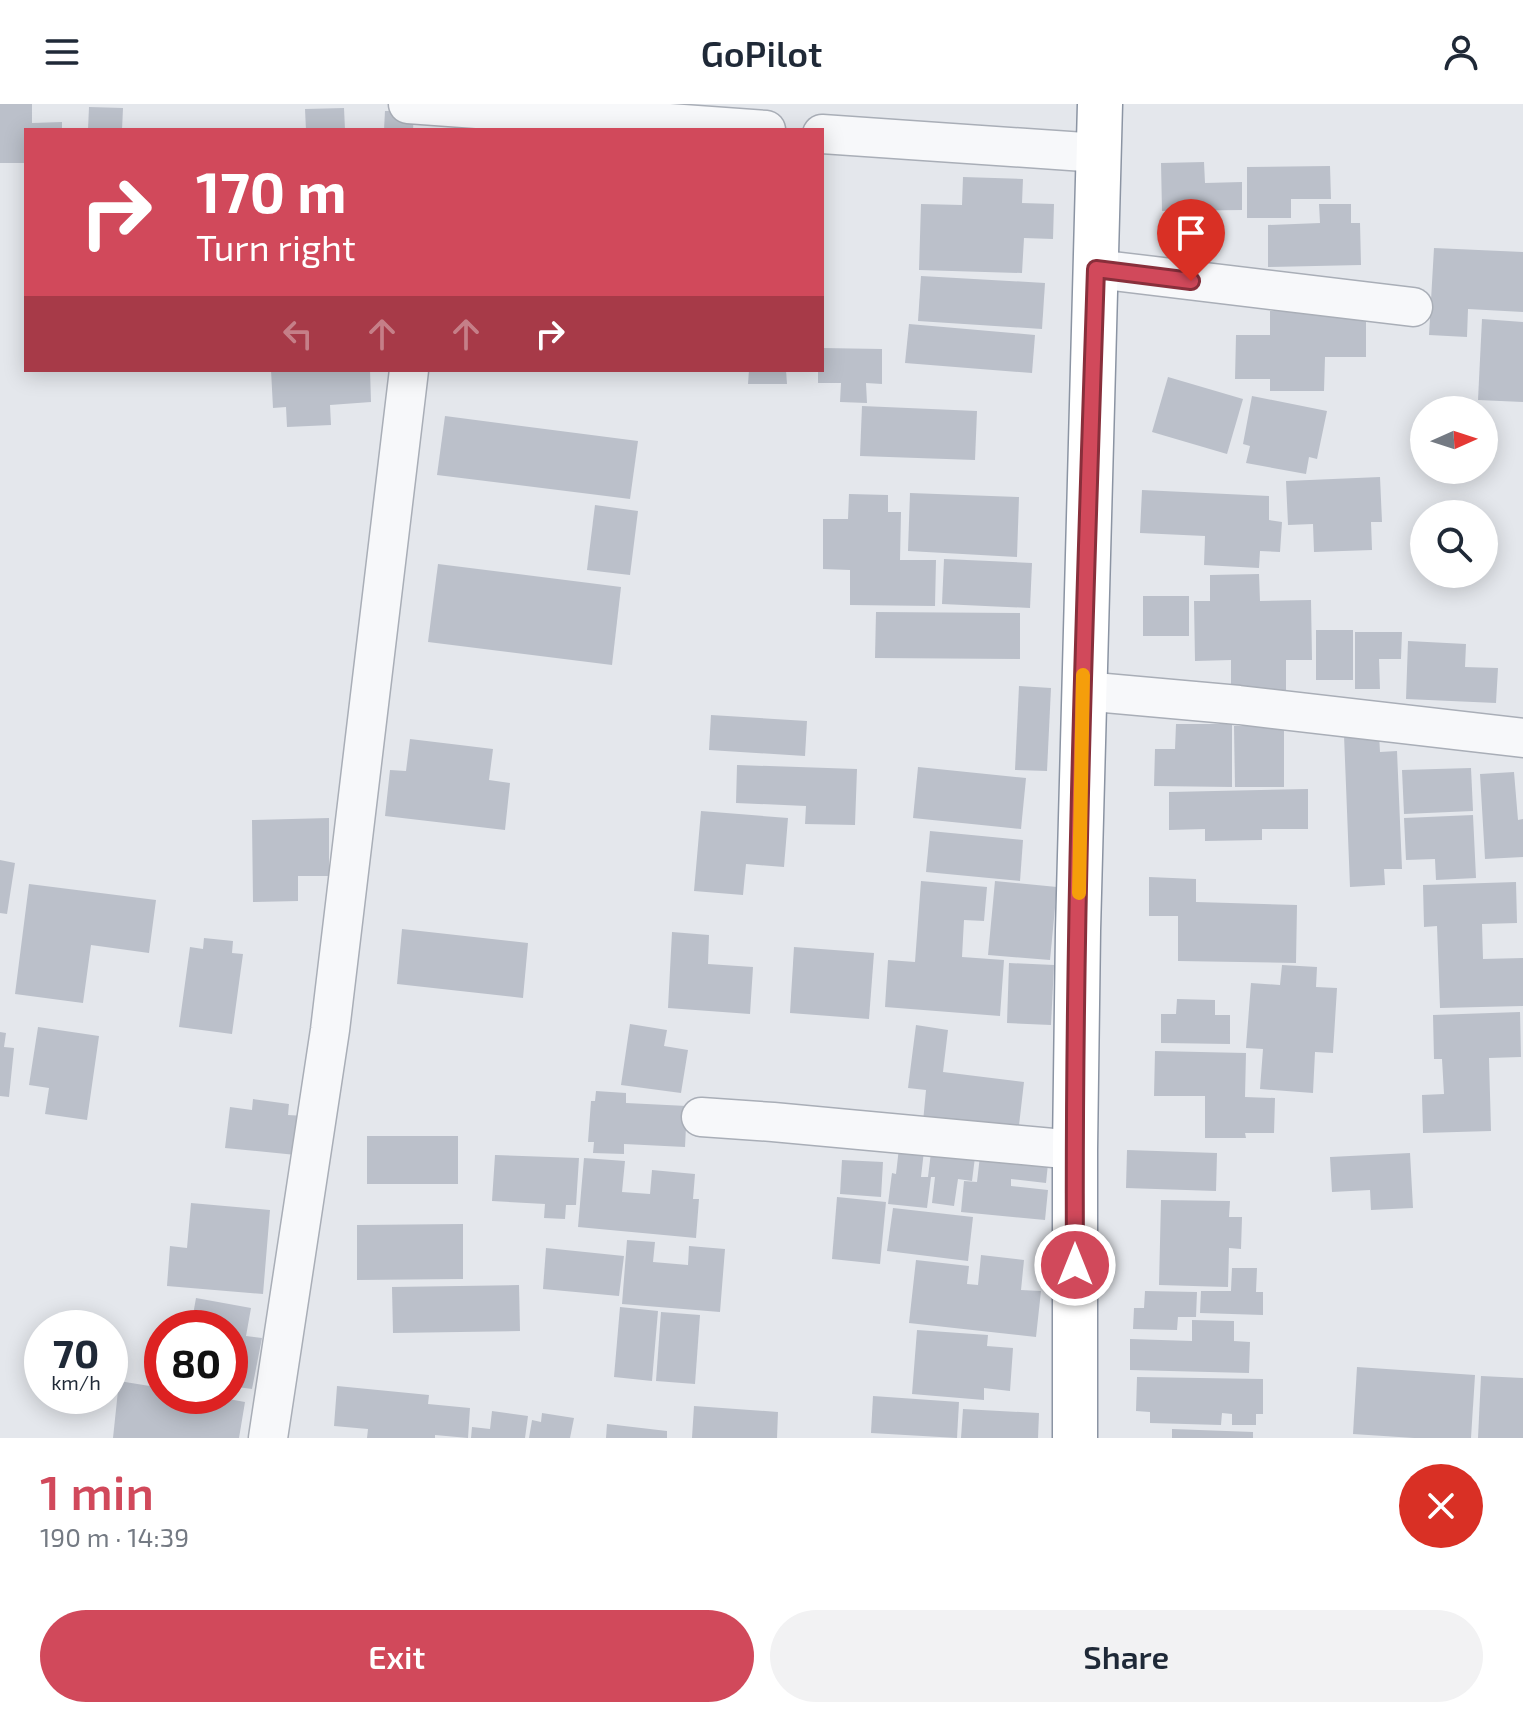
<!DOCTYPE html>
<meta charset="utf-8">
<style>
:root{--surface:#fff;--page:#f2f2f3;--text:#1f2937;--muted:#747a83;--accent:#d1495b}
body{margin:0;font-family:"Exo 2",sans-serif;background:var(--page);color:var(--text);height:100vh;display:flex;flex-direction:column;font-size:30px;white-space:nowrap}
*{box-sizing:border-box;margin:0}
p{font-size:26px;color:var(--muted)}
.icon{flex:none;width:44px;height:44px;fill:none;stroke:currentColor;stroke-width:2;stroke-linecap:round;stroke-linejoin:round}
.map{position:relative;height:1334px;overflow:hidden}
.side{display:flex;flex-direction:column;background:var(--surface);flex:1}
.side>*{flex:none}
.banner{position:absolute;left:24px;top:24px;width:800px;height:244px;border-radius:0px;box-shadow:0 4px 20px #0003;background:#d1495b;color:#fff;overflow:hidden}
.needle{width:52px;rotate:87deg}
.tools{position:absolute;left:1410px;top:292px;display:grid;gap:16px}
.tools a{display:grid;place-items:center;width:88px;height:88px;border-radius:50%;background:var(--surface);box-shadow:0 4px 20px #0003;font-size:40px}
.speed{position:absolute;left:24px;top:1206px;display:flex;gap:16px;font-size:40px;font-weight:700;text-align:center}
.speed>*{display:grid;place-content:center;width:104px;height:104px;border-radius:50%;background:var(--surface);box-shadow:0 4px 20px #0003;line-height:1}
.speed small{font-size:20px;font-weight:400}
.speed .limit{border:12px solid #d22;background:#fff;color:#111}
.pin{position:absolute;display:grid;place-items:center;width:68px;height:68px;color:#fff;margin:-82px -34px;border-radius:50% 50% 50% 0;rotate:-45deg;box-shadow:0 0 8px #0007}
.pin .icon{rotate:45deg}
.me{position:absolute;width:88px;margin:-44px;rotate:0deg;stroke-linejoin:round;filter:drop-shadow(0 0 6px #0008)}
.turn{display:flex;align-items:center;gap:28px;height:168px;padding:0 40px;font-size:36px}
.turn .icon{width:104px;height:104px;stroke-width:2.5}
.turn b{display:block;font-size:56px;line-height:68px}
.lanes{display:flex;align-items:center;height:76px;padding:0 40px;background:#0003;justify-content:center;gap:40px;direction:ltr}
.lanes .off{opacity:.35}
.round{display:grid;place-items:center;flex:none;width:84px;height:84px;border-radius:42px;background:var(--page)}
.overview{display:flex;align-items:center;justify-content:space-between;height:136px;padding:0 40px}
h1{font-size:48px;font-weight:600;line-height:60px;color:var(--accent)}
.button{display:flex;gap:16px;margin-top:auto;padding:16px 40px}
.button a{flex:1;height:92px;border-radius:48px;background:var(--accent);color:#fff;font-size:32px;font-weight:600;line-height:92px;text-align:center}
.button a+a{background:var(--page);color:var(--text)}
header{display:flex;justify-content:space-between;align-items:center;height:104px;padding:0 40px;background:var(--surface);font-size:36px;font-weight:600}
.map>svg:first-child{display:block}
.building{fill:#bbc0ca}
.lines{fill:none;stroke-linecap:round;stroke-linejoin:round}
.street-casing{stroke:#a9aeb7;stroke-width:41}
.highway-casing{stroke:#8b94a3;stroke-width:47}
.street{stroke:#f7f8fa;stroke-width:38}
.highway{stroke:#fff;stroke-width:44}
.route-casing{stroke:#882f3b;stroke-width:20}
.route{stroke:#d1495b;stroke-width:14}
.slow{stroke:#f59e0b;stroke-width:14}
</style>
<header><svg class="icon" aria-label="menu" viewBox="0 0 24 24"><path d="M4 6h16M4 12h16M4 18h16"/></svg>GoPilot<svg class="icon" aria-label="person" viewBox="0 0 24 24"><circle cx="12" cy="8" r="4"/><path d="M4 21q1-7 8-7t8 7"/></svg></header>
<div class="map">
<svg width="1523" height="1334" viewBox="0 0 1523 1334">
<rect width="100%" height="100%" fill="#e4e7ec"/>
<g class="building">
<path d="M0 0H32V19L62 18V26H26V59H0Z"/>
<path d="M89 3 123 4 122 26H88Z"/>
<path d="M344 4 345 26H306L305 5Z"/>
<path d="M385 7H414L413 26H384Z"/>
<path d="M1204 58 1205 79 1242 78V106L1162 107 1161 59Z"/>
<path d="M1330 62 1331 95H1291V114H1247V63Z"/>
<path d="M963 73 1023 75 1022 99 1054 100 1053 135 1024 134 1022 169 919 166 921 100 962 101Z"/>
<path d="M1319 100H1351V119H1360L1361 161 1268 163V121L1320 119Z"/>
<path d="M1434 144 1523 148V208L1468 205 1467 233 1429 231Z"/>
<path d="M921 172 1045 179 1042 225 918 217Z"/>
<path d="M1270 207 1366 208V253H1325L1324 287H1270V275H1235L1236 231H1270Z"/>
<path d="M1482 215 1523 218V298L1478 296Z"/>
<path d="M909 220 1035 231 1032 269 905 259Z"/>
<path d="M822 244 882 245V280L866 279 867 299 840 298 841 279H818V266H822Z"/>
<path d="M271 266H370L371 298 330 301 331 321 287 323 286 303 273 304Z"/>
<path d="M749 266H786L787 280H748Z"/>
<path d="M1168 273 1243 295 1227 350 1152 328Z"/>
<path d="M1252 292 1327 307 1317 355 1309 353 1306 370 1246 359 1250 342 1243 340Z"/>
<path d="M862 302 977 307 975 356 860 352Z"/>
<path d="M445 312 638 337 630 395 437 371Z"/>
<path d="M1380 373 1382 418H1371L1372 446 1314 448 1313 420 1288 421 1286 377Z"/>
<path d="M1142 386 1269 392V416L1282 418 1280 448 1260 447 1259 464 1204 461 1205 432 1140 429Z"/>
<path d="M910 389 1019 393 1017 453 908 447Z"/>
<path d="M849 390 888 391V408H901L900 456H936L935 502 850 501V466L823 465V415H848Z"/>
<path d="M595 401 638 407 630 471 587 466Z"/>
<path d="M944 455 1032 459 1030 504 942 500Z"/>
<path d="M438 460 621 483 612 561 428 538Z"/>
<path d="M1259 470 1260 497 1311 496 1312 556H1286V586L1231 587V556L1195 557 1194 497H1210V471Z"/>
<rect x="1143" y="492" width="46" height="40"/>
<path d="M876 508 1020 509V555L875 554Z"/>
<rect x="1316" y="526" width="37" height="50"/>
<path d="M1355 528H1402L1401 555H1379L1380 585H1355Z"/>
<path d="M1408 537 1466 540 1465 563 1498 564 1496 599 1406 595Z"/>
<path d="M1019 582 1051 584 1047 667 1015 666Z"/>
<path d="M711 611 807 617 805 652 709 646Z"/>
<path d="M1176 620H1232V683L1154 682 1155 645H1175Z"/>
<path d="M1234 622H1284V683H1235Z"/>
<path d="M1379 630 1380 648 1397 647 1402 765H1384L1385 781 1350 783 1344 631Z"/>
<path d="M410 635 493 645 489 676 510 679 505 726 385 712 390 666 406 667Z"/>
<path d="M737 661 857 665 855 721 805 720 806 702 736 699Z"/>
<path d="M918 663 1026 674 1021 725 913 714Z"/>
<path d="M1471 664 1473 707 1404 710 1402 666Z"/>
<path d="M1514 668 1518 716 1523 715V753L1485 755 1480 670Z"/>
<path d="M1308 685V725H1262V736L1205 737V725L1169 726V688Z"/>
<path d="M701 707 788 714 784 763 746 760 743 791 694 787Z"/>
<path d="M1473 711 1476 774 1436 776 1435 755 1406 756 1404 714Z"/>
<path d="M329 714V772H298V797L253 798 252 716Z"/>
<path d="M930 727 1023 736 1020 777 926 768Z"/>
<path d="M0 756 15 759 7 810 0 809Z"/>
<path d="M1149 773 1196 775V798L1297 801 1296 859 1178 857V812H1149Z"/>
<path d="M921 777 987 783 984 817 964 816 962 853 1004 856 1000 912 885 903 888 856 915 858Z"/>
<path d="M995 777 1057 783 1050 856 988 851Z"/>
<path d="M1516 778 1517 819 1482 820 1483 855 1523 854V902L1440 904 1437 822 1424 823 1423 781Z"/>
<path d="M29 780 156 796 149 849 91 841 83 899 15 890Z"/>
<path d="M402 825 528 839 523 894 397 880Z"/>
<path d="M672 828 709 831 708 860 753 863 750 910 668 904Z"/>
<path d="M204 834 233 837 232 849 243 850 232 930 179 923 190 843 203 845Z"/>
<path d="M794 843 874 849 869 915 790 909Z"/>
<path d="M1009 859 1054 861 1051 921 1007 919Z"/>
<path d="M1282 861 1317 863 1316 883 1337 884 1333 949 1315 948 1313 989 1260 985 1263 945 1246 944 1251 879 1280 881Z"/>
<path d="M1177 895 1215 896V911H1230V940L1161 939V910H1176Z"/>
<path d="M1520 908 1521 953 1489 954 1491 1027 1423 1029 1422 991 1444 990 1442 955H1434L1433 911Z"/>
<path d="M630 920 667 926 664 942 688 946 681 989 621 981Z"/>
<path d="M916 921 948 926 943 968 1024 978 1018 1030 923 1018 926 986 908 984Z"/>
<path d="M38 923 99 932 87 1016 45 1010 49 984 29 981Z"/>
<path d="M0 928 6 929 4 943 14 944 9 993 0 992Z"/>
<path d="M1155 947 1246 949 1245 993 1275 994 1274 1029H1245L1246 1034H1205V992H1154Z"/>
<path d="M596 987 626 989V999L687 1002 685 1043 624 1040V1050L593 1049 594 1038H588L591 997H595Z"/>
<path d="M253 995 289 1000 288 1011 305 1012 296 1051 225 1044 230 1003 252 1006Z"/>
<rect x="367" y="1032" width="91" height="48"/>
<path d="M900 1035 925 1038 921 1073H928L932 1040 976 1045 972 1077 958 1075 954 1102 932 1099 935 1073H931L927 1104 888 1100 892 1069 896 1070Z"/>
<path d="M981 1043 1049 1050 1046 1079 1011 1075V1082L1048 1086 1045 1116 961 1108 964 1077 977 1078Z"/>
<path d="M1127 1046 1217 1049 1216 1087 1126 1084Z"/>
<path d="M1410 1049 1413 1104 1371 1106 1370 1086 1332 1088 1330 1053Z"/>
<path d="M495 1051 579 1054 576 1101H566L565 1115 544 1114 545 1100 492 1097Z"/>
<path d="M584 1054 625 1057 622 1088 650 1090 652 1066 695 1070 693 1095H699L696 1134 578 1123Z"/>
<path d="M842 1056 883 1058 881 1093 840 1090Z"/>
<path d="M837 1093 886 1098 880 1160 832 1155Z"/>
<path d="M1161 1096 1230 1097 1229 1113H1242L1241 1145 1229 1144 1228 1183 1159 1181Z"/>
<path d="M191 1099 270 1106 263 1190 167 1182 170 1142 187 1144Z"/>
<path d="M893 1104 973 1113 968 1157 887 1147Z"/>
<path d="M463 1120V1175L357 1176V1121Z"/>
<path d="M627 1136 655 1138 653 1158 688 1161 689 1142 725 1145 720 1208 622 1200Z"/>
<path d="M546 1144 624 1152 619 1192 543 1185Z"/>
<path d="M981 1151 1024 1156 1021 1186 1041 1187 1036 1233 909 1219 916 1156 969 1162 967 1180 978 1181Z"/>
<path d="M1232 1164H1257L1256 1188H1263V1211L1200 1209 1201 1187H1231Z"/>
<path d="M519 1181 520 1227 393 1229 392 1183Z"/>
<path d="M1145 1187 1197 1188 1196 1213H1178L1177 1226 1133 1225 1134 1204H1144Z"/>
<path d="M196 1194 251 1204 246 1232 262 1234 252 1285 230 1282V1224H176L177 1220 191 1222Z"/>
<path d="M620 1203 658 1207 652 1277 614 1273Z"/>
<path d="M661 1208 700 1211 695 1280 656 1277Z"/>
<path d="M1192 1216 1234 1217V1237L1250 1238 1249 1269 1130 1266V1235L1192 1237Z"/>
<path d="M917 1226 988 1231 987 1242 1013 1244 1010 1287 984 1284V1296L912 1290Z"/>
<path d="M1357 1263 1475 1271 1471 1334H1414L1353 1330Z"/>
<path d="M1481 1272 1523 1274V1334H1478Z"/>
<path d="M1137 1273 1263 1275V1310H1256V1321H1232V1310L1222 1309 1221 1321 1150 1319V1308L1136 1307Z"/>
<path d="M119 1277 162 1284V1292H212L245 1298 239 1334H113Z"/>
<path d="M337 1282 429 1291 428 1300 470 1304 468 1334 435 1331V1334H367L368 1325 334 1322Z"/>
<path d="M873 1292 959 1298 957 1334 871 1329Z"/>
<path d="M694 1302 778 1308 777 1334H692Z"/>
<path d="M963 1305 1039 1309 1038 1334H961Z"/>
<path d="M492 1307 528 1312 525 1334H471L472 1323 490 1325Z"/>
<path d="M542 1309 574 1314 570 1334H529L532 1316 541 1318Z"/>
<path d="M607 1320 667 1327V1334H606Z"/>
<path d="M1172 1325 1253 1328V1334H1172Z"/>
</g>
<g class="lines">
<defs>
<g id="street">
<path d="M408 0 766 26"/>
<path d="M822 30 1099 49"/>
<path d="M1096 165 1413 203"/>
<path d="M1083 587 1239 601 1523 634"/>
<path d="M701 1013 773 1018 1075 1046"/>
<path d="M268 1334 330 926 409 266"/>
</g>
<path id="highway" d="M1075 1334V1046L1078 827 1100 0"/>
</defs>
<use href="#street" class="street-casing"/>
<use href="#highway" class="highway-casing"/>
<use href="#street" class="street"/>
<use href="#highway" class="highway"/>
</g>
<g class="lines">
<defs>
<path id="route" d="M1075 1161C1073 829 1085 497 1096 165L1191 177"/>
</defs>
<use href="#route" class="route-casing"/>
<use href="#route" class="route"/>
<path class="slow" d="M1079 789 1083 571"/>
</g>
</svg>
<div class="tools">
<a><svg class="needle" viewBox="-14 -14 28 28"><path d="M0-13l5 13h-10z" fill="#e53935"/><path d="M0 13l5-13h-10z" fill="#747a83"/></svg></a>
<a><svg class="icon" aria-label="search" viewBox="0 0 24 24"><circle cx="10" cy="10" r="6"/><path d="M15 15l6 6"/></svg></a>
</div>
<div class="speed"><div>70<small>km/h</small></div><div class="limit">80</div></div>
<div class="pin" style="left:1191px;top:177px;background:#d93025"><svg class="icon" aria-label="arrive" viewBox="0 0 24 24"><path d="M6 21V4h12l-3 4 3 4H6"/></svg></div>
<svg class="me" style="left:1075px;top:1161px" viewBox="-20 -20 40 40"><circle r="17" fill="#d1495b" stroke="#fff" stroke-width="3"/><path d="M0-11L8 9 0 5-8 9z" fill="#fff"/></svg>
<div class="banner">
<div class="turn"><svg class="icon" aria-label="right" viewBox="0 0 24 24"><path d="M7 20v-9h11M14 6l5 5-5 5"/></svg><div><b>170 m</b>Turn right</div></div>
<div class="lanes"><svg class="icon off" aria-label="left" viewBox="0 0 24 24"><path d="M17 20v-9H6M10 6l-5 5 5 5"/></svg><svg class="icon off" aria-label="ahead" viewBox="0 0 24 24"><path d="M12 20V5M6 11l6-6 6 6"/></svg><svg class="icon off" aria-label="ahead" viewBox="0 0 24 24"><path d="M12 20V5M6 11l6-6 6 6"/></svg><svg class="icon" aria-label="right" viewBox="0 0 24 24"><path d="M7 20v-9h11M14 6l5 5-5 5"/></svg></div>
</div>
</div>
<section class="side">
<div class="overview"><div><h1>1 min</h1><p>190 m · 14:39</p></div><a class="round" style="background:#d93025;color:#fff"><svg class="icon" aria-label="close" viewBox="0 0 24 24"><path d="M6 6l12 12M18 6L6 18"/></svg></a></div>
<div class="button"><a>Exit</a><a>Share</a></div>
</section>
